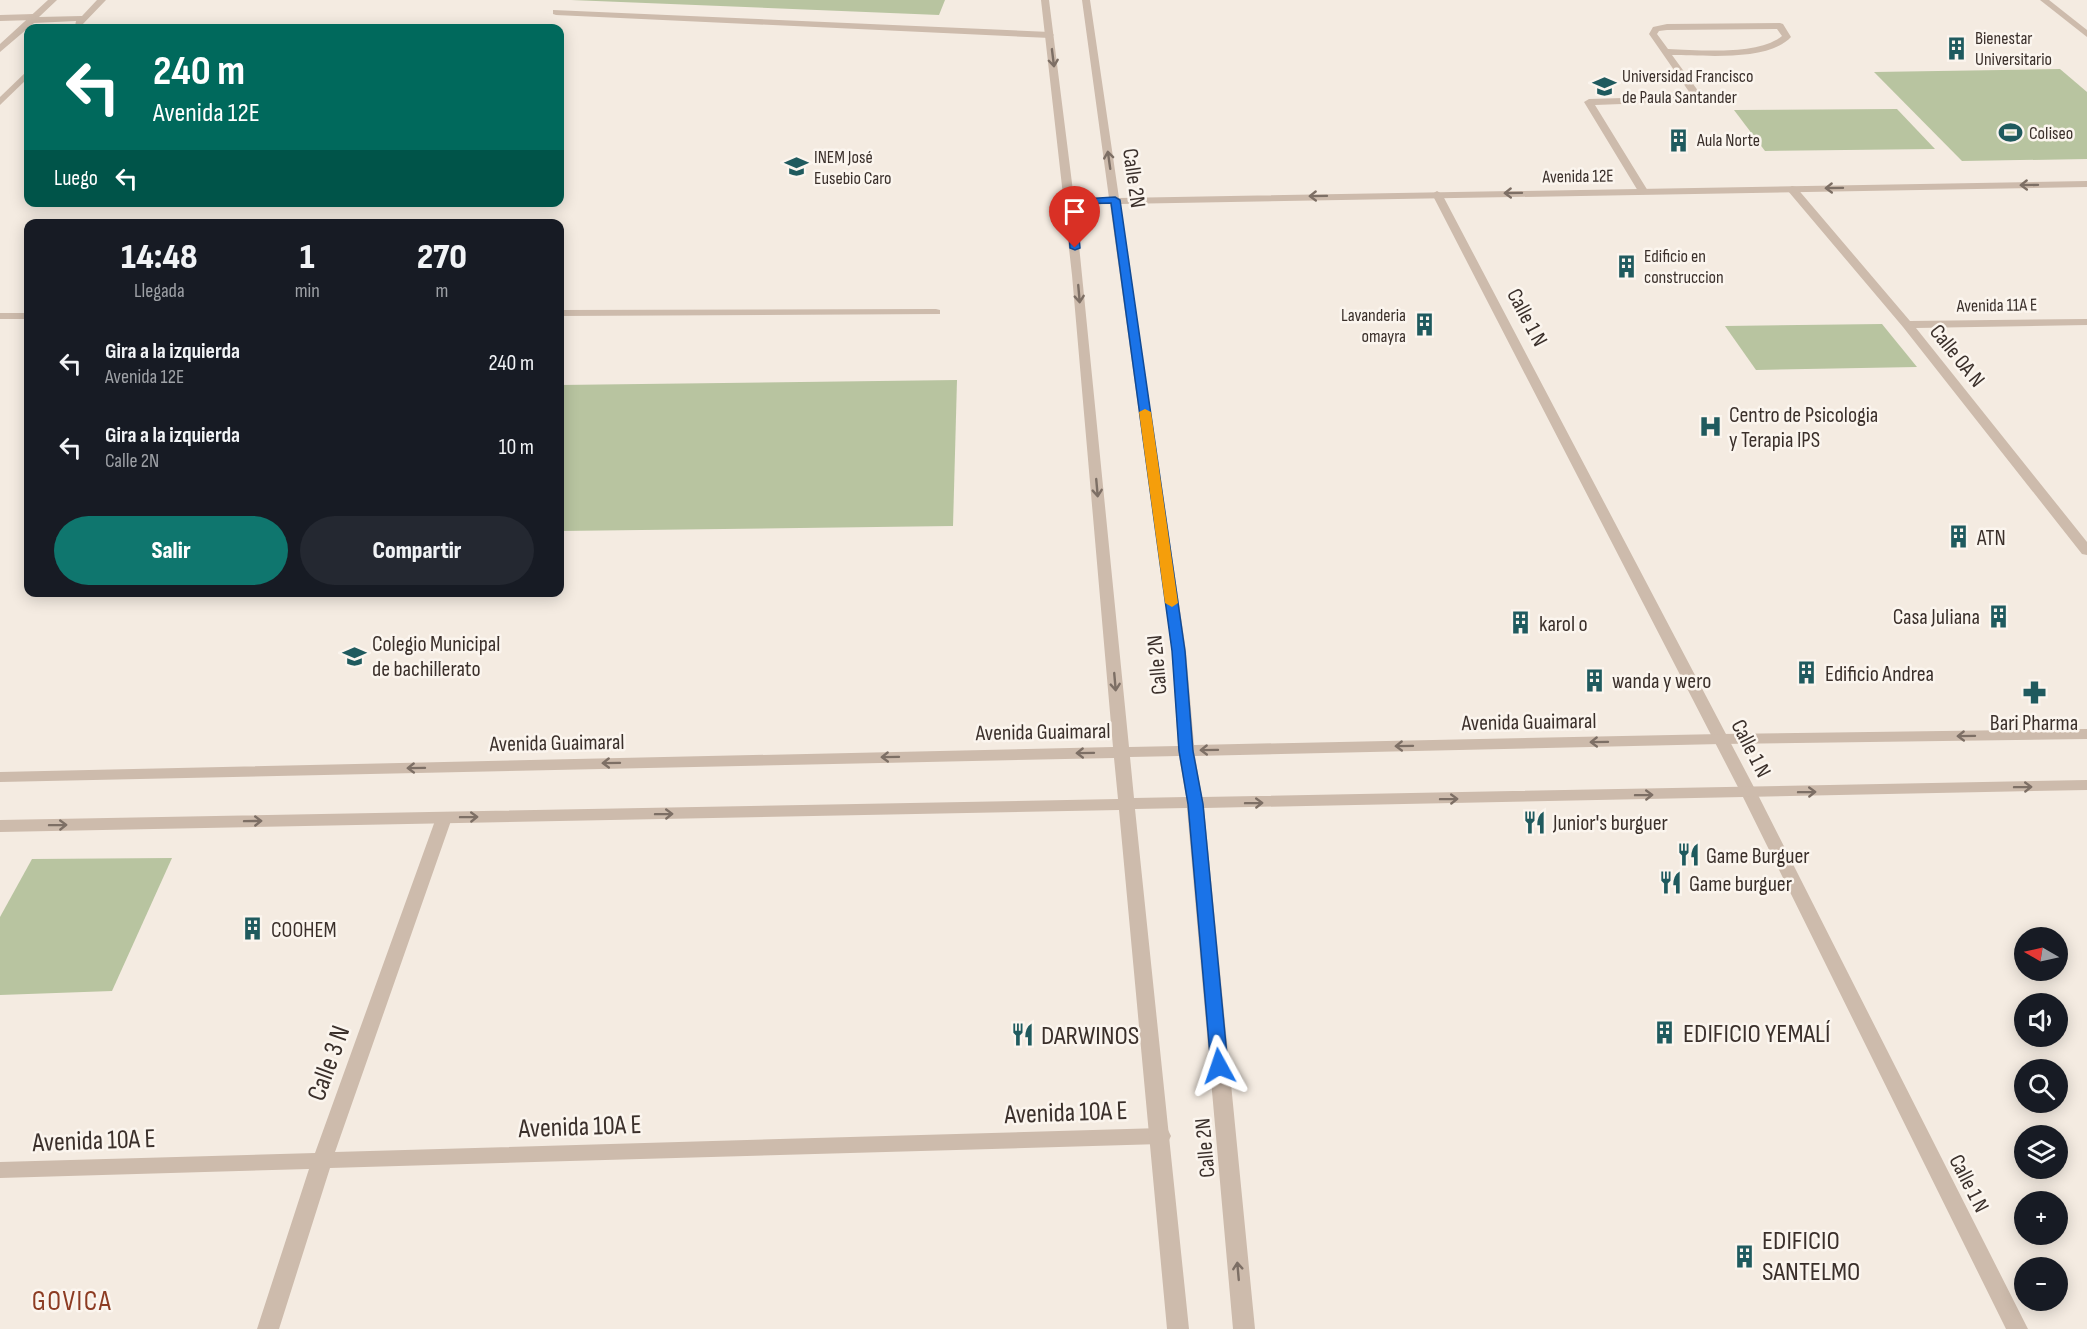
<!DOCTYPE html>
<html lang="es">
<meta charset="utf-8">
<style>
:root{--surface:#171b24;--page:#242831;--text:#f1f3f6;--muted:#9ea1a6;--accent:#0f766e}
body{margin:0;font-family:"Sofia Sans Condensed",sans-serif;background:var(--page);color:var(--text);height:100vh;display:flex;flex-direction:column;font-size:22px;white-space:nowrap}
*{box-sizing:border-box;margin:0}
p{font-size:20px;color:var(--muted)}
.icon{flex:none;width:33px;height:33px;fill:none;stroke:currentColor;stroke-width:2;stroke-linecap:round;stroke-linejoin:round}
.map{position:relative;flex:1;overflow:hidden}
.drawer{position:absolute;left:24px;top:219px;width:540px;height:378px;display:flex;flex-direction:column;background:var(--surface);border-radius:12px;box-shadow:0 3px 15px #0003}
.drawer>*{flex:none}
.top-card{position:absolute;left:24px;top:24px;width:540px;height:183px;border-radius:12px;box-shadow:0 3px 15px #0003;background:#00695c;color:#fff;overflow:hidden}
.needle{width:39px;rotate:279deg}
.buttons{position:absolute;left:2014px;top:927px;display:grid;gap:12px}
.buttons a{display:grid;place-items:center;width:54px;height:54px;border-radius:50%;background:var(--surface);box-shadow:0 3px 15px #0003;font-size:30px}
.pin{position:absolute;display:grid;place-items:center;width:51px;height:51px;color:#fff;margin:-62px -26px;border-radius:50% 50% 50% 0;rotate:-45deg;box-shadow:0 0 6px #0007}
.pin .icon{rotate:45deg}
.me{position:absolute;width:66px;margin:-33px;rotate:355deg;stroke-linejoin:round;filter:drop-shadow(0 0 4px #0008)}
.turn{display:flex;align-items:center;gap:21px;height:126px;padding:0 30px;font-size:27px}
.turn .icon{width:78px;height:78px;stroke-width:2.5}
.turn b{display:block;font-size:42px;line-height:51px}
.then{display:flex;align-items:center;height:57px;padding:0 30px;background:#0003;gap:12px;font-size:22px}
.eta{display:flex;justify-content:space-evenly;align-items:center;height:102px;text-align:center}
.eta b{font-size:36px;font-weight:800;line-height:42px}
.action{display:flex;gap:12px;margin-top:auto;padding:12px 30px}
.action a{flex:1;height:69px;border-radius:36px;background:var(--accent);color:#fff;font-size:24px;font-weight:800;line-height:69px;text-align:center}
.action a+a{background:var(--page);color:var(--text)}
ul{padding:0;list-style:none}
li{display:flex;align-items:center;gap:18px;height:84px;padding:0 30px}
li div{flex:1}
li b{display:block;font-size:22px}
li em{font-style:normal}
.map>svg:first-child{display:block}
.green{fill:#b8c4a0}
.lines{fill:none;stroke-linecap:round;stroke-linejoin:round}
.service{fill:#cdbbac;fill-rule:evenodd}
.minor{fill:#cdbbac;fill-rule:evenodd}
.tertiary{fill:#cdbbac;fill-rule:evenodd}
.oneway{stroke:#7d6f65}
.route{fill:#1a73e8;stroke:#114b97;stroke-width:1.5}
.slow{fill:#f59e0b}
.labels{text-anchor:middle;stroke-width:5;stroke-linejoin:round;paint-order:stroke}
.far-poi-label{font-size:18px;fill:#3b302b;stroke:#fbf5ee;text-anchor:start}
.far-street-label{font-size:18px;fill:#3b302b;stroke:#fbf5ee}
.street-label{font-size:22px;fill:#3b302b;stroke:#fbf5ee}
.poi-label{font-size:22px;fill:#3b302b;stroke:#fbf5ee;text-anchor:start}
.near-poi-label{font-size:27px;fill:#3b302b;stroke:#fbf5ee;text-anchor:start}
.near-street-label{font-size:27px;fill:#3b302b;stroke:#fbf5ee}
.near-neighbourhood-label{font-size:28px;letter-spacing:1.5px;fill:#8c3b22;stroke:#fbf5ee}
</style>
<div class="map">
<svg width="2087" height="1329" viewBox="0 0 2087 1329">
<rect width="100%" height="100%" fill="#f4ebe1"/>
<g class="green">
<path d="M571 0H945L939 15Z"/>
<path d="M2060 69 2087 92V159L1962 161 1874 72Z"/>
<path d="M1897 109 1935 149 1765 151 1734 110Z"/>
<path d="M1882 324 1917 367 1756 370 1725 326Z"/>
<path d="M957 380 953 526 560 531V385Z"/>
<path d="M172 858 112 991 0 995V917L32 859Z"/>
</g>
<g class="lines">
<g class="service">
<path d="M553 10 1050 32 1054 35 1050 38 556 15 553 14Z"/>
<path d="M0 15 34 14 38 17 34 20 0 21Z"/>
<path d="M1667 24 1780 23 1783 24 1791 37C1768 62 1703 55 1672 55L1704 99 1702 101 1595 105 1648 191 1643 194 1638 191 1584 102 1589 99 1692 96 1649 34 1653 27ZM1777 29 1782 36C1758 56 1698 50 1668 49L1657 34 1659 31 1667 30Z"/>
<path d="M936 309 940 310V314L560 316V310Z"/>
<rect x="0" y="313" width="28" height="6"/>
</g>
<g class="minor">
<path d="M2040 0H2049L2087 30V37Z"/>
<path d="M1792 186 1796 187 1910 321 2087 319V325L1916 328 2087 542V555L2082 554 1903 327 1788 191 1787 189Z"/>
<path d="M1437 191 1442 194 1757 793 2028 1329H2006L1741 793 1432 194Z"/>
<path d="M444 812 450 814 452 818 335 1152 1161 1128 1168 1130 1171 1136 1168 1142 1161 1144 330 1168 279 1329H257L309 1169 0 1178V1162L315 1153 436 818 438 814Z"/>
</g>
<g class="tertiary">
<path d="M48 0H57L39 17 82 16 97 0H106L81 26H75L76 21 34 23 0 52V44Z"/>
<path d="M1041 0H1049L1074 199 1109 198 1082 0H1090L1119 198 2087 181V187L1120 204 1186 651 1194 745 1721 734 2087 729V739L1721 744 1195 756 1202 797 2087 780V790L1204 808 1255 1329H1233L1187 808 1135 809 1189 1329H1167L1119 810 0 832V820L1118 799 1114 758 0 782V772L1113 747 1072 275ZM1110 204 1172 651 1178 746 1129 747 1075 205ZM1179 756 1186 797 1134 798 1130 757Z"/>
<path d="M28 70V78L0 105V97Z"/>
</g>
</g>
<defs><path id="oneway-shaft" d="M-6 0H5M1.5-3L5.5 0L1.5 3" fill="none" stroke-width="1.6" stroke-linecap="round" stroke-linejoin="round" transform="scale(1.5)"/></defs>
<g class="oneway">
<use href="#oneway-shaft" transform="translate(1053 58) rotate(83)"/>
<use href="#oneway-shaft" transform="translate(1109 160) rotate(-98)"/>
<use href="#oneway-shaft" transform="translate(2029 185) rotate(179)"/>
<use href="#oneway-shaft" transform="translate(1834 188) rotate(179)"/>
<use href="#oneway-shaft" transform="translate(1513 193) rotate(179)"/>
<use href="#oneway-shaft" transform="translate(1318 196) rotate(179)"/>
<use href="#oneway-shaft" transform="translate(1079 294) rotate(85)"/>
<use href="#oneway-shaft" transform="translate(1097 488) rotate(85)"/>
<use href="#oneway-shaft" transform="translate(1115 682) rotate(85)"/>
<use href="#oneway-shaft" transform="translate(1966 736) rotate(179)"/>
<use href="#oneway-shaft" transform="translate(1599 742) rotate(179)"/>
<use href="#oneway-shaft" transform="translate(1404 746) rotate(179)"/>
<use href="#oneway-shaft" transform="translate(1209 750) rotate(179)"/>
<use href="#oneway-shaft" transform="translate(1085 753) rotate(179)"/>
<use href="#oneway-shaft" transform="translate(890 757) rotate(179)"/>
<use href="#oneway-shaft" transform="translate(611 763) rotate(179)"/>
<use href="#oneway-shaft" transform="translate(416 768) rotate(179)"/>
<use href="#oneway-shaft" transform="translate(2023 787) rotate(-1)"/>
<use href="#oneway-shaft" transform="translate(1807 792) rotate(-1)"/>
<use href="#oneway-shaft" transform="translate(1644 795) rotate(-1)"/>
<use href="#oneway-shaft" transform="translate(1449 799) rotate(-1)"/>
<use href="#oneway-shaft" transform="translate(1254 803) rotate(-1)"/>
<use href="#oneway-shaft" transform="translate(664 814) rotate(-1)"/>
<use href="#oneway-shaft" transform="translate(469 817) rotate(-1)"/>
<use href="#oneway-shaft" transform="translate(253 821) rotate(-1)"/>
<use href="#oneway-shaft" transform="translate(58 825) rotate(-1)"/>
<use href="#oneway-shaft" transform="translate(1238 1271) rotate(-95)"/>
</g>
<path class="route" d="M1115 197 1120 200 1185 651 1193 751 1203 804 1228 1066 1225 1071 1219 1073 1213 1071 1211 1066 1188 804 1179 751 1172 651 1111 203 1076 204 1080 248 1075 250 1070 248 1067 200Z"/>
<path class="slow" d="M1145 409 1151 412 1178 603 1172 607 1165 603 1139 412Z"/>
<defs>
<symbol id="building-bare" viewBox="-9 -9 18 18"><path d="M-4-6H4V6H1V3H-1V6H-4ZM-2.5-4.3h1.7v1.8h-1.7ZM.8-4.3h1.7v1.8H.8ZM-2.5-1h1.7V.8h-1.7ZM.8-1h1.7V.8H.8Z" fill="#1f5a5e" stroke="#fbf5ee" stroke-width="2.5" paint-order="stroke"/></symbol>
<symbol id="university-bare" viewBox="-9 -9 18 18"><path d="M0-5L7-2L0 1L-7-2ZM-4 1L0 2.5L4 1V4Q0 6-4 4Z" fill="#1f5a5e" stroke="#fbf5ee" stroke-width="2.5" paint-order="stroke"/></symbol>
<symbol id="stadium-bare" viewBox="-9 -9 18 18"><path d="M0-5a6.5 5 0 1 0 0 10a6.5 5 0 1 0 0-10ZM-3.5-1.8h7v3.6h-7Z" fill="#1f5a5e" stroke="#fbf5ee" stroke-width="2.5" paint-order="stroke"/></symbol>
<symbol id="hospital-bare" viewBox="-9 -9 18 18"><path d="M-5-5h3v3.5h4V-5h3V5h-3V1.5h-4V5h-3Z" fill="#1f5a5e" stroke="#fbf5ee" stroke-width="2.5" paint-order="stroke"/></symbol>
<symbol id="school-bare" viewBox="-9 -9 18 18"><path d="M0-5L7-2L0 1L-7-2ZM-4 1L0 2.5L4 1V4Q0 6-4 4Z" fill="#1f5a5e" stroke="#fbf5ee" stroke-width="2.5" paint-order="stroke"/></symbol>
<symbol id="pharmacy-bare" viewBox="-9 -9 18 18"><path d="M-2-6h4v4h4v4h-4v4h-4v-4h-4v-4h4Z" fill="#1f5a5e" stroke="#fbf5ee" stroke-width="2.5" paint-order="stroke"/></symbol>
<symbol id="restaurant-bare" viewBox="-9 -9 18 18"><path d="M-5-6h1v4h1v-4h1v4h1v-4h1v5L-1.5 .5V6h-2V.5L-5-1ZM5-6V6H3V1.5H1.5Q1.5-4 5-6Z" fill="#1f5a5e" stroke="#fbf5ee" stroke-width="2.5" paint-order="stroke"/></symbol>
</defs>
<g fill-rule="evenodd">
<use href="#building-bare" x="1940" y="32" width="33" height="33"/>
<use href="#university-bare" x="1588" y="70" width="33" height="33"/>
<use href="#stadium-bare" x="1994" y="116" width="33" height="33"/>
<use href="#building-bare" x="1662" y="124" width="33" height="33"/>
<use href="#university-bare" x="780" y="150" width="33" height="33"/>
<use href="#building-bare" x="1610" y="250" width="33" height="33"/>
<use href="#building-bare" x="1408" y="308" width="33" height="33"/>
<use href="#hospital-bare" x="1694" y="410" width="33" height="33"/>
<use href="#building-bare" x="1942" y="520" width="33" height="33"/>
<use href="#building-bare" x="1982" y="600" width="33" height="33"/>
<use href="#building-bare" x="1504" y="606" width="33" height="33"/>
<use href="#school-bare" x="338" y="640" width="33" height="33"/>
<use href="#building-bare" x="1790" y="656" width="33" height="33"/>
<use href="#building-bare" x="1578" y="664" width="33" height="33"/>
<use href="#pharmacy-bare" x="2018" y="676" width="33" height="33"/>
<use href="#restaurant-bare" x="1518" y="806" width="33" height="33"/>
<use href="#restaurant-bare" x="1672" y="838" width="33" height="33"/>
<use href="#restaurant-bare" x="1654" y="866" width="33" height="33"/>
<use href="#building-bare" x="236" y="912" width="33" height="33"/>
<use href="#building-bare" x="1648" y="1016" width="33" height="33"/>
<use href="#restaurant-bare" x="1006" y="1018" width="33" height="33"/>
<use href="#building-bare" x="1728" y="1240" width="33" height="33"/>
</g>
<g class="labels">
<g class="far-poi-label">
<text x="1975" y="44">Bienestar<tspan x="1975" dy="21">Universitario</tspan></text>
<text x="1622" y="82">Universidad Francisco<tspan x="1622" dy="21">de Paula Santander</tspan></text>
<text x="2029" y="139">Coliseo</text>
<text x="1697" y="146">Aula Norte</text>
<text x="814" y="163">INEM José<tspan x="814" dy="21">Eusebio Caro</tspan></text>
<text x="1644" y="262">Edificio en<tspan x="1644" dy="21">construccion</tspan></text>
<text x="1406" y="321" text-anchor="end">Lavanderia<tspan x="1406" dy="21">omayra</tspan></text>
</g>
<g class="far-street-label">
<text transform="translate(1578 176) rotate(-1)" y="6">Avenida 12E</text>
<text transform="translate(1997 305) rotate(-1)" y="6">Avenida 11A E</text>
</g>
<g class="street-label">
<text transform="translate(1135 178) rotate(82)" y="8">Calle 2N</text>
<text transform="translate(1528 317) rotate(62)" y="8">Calle 1 N</text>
<text transform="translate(1958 355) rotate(51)" y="8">Calle 0A N</text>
<text transform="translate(1156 665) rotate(-95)" y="8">Calle 2N</text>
<text transform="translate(1529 721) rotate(-1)" y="8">Avenida Guaimaral</text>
<text transform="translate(1043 731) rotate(-1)" y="8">Avenida Guaimaral</text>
<text transform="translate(557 742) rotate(-1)" y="8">Avenida Guaimaral</text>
<text transform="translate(1752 748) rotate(63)" y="8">Calle 1 N</text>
<text transform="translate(1204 1148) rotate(-95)" y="8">Calle 2N</text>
<text transform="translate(1970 1183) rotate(63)" y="8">Calle 1 N</text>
</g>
<g class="poi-label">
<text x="1729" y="422">Centro de Psicologia<tspan x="1729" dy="25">y Terapia IPS</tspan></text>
<text x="1977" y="545">ATN</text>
<text x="1980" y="624" text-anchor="end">Casa Juliana</text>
<text x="1539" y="631">karol o</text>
<text x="372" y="651">Colegio Municipal<tspan x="372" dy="25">de bachillerato</tspan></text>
<text x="1825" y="681">Edificio Andrea</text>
<text x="1612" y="688">wanda y wero</text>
<text x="2034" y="730" text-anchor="middle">Bari Pharma</text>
<text x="1553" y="830">Junior's burguer</text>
<text x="1706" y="863">Game Burguer</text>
<text x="1689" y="891">Game burguer</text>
<text x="271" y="937">COOHEM</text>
</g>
<g class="near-poi-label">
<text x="1683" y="1042">EDIFICIO YEMALÍ</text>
<text x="1041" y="1044">DARWINOS</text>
<text x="1762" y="1249">EDIFICIO<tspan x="1762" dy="31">SANTELMO</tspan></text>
</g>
<g class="near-street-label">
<text transform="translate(328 1063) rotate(-70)" y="9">Calle 3 N</text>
<text transform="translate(1066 1112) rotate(-2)" y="9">Avenida 10A E</text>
<text transform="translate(580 1126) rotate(-2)" y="9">Avenida 10A E</text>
<text transform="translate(94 1140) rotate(-2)" y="9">Avenida 10A E</text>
</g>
<g class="near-neighbourhood-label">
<text x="72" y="1310">GOVICA</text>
</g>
</g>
</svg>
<div class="buttons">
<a><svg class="needle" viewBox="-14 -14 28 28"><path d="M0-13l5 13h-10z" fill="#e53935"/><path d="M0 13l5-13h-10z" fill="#9ea1a6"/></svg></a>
<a><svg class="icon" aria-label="sound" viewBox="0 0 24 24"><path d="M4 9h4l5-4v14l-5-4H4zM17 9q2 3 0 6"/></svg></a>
<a><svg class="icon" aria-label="search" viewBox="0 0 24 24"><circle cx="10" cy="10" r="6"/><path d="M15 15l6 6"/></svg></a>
<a><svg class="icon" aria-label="layers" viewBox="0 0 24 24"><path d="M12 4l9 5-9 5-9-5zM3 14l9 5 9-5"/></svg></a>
<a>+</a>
<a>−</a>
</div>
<div class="pin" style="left:1075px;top:248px;background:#d93025"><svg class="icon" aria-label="arrive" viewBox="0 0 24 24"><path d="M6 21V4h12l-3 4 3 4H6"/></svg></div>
<svg class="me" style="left:1219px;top:1066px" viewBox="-20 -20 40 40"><path d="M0-17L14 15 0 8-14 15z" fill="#1a73e8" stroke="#fff" stroke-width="4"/></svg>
<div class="top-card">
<div class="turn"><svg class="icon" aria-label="left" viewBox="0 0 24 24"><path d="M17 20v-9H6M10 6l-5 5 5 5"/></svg><div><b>240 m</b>Avenida 12E</div></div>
<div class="then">Luego<svg class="icon" aria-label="left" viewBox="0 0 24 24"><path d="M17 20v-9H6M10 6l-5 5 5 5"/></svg></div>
</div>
<section class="drawer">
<div class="eta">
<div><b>14:48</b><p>Llegada</p></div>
<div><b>1</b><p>min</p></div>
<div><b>270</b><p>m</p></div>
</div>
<ul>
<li><svg class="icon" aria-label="left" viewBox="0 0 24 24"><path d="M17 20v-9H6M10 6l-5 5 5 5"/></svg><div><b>Gira a la izquierda</b><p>Avenida 12E</p></div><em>240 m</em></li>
<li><svg class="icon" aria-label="left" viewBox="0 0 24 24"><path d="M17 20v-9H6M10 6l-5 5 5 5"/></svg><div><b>Gira a la izquierda</b><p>Calle 2N</p></div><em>10 m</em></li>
</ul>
<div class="action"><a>Salir</a><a>Compartir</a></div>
</section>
</div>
